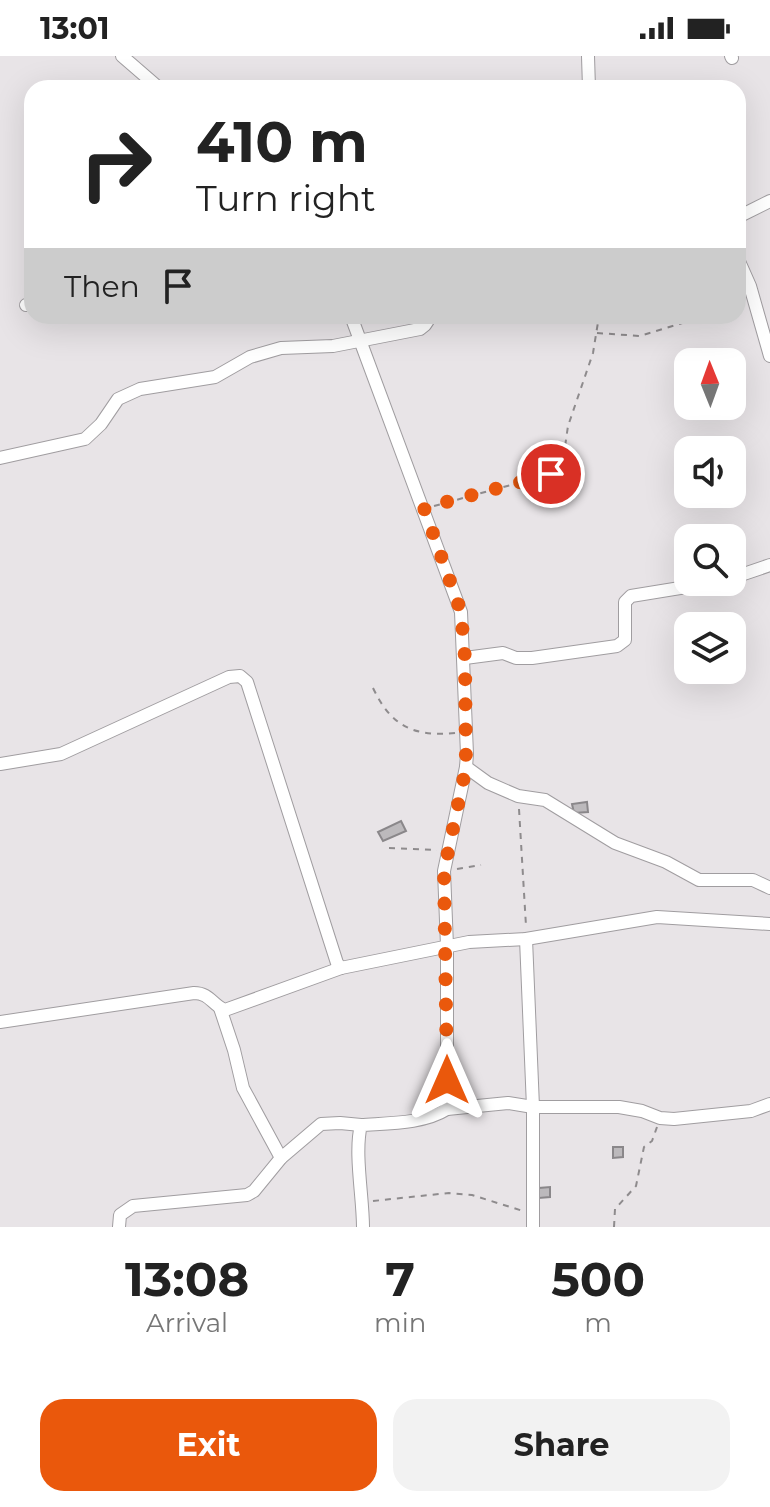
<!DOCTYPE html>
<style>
:root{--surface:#fff;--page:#f2f2f2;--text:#222;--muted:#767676;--accent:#ea580c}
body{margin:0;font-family:Montserrat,sans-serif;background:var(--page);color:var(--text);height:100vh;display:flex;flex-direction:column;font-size:30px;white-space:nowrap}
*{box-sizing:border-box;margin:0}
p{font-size:26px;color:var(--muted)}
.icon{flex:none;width:44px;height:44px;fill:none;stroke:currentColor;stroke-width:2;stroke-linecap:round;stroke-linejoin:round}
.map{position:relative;height:1171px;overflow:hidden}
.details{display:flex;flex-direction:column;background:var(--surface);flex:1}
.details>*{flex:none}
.banner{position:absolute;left:24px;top:24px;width:722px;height:244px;border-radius:24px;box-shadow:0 8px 32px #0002;background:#fff;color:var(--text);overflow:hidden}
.needle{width:52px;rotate:359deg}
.fabs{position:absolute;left:674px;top:292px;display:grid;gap:16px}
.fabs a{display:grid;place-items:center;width:72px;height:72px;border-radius:16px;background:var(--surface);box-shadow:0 8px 32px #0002;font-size:40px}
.pin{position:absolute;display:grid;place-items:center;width:68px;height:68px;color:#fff;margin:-34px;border:4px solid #fff;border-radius:50%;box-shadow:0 2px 8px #0007}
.me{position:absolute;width:88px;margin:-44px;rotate:0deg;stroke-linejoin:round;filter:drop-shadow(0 0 6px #0008)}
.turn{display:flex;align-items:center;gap:28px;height:168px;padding:0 40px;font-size:36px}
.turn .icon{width:104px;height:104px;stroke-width:2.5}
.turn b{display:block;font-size:56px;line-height:68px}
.then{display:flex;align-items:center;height:76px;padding:0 40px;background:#0003;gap:16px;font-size:30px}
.eta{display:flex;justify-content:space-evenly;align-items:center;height:136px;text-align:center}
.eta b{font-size:48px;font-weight:700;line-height:56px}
.primary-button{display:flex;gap:16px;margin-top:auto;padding:16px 40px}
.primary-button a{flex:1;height:92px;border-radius:24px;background:var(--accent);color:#fff;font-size:32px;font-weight:700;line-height:92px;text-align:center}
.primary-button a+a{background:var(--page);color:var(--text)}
.status{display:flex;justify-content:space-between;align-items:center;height:56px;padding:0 40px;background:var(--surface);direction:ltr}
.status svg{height:22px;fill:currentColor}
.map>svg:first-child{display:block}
.building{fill:#bcb9bc;stroke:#8a878a;stroke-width:2}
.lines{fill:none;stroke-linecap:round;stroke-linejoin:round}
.minor-casing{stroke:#a09da0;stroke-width:14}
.path{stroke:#8e8b8d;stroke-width:2;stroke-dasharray:6 6;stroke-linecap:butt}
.minor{stroke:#fff;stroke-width:12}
.route{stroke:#ea580c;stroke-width:14;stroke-dasharray:0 25.2}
</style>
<div class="status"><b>13:01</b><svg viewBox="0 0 49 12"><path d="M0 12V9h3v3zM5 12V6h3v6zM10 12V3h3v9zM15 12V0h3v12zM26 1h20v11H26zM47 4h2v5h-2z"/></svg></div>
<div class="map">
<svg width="770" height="1171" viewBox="0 0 770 1171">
<rect width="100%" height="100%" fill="#e8e4e7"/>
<g class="building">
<path d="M587 746 588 756 574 757 572 748Z"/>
<path d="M401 765 406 775 383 785 378 776Z"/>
<path d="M434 1020H441V1037H435Z"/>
<path d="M613 1091H623V1101L613 1102Z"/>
<path d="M550 1131V1141L539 1142V1132Z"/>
</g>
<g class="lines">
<defs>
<g id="minor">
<path d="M122 0 159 32"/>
<path d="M588 0 589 32"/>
<path d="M731 0 732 2"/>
<path d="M738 161 770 145"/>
<path d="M738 203 750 230 770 300"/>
<path d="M26 249 32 248"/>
<path d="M351 260 461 556 467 698 466 711 444 815 447 890V1053C423 1068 389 1067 361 1069 354 1096 363 1141 363 1171"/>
<path d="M0 402 85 383 101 368 118 343 140 333 215 321 250 301 281 292 333 290 420 273 425 269 431 260"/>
<path d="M732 522 770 509"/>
<path d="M465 602 503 597 516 602H532L617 590 625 584V546L631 540 717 526"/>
<path d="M0 708 61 698 229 621 240 620 247 626 337 907 341 912 469 886 526 883 657 861 770 868"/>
<path d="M466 711 488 727 518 740 545 744 615 787 666 806 699 824H753L770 832"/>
<path d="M526 883 533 1051V1171"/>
<path d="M220 952 234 994 243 1032 281 1102"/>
<path d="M0 966 194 937C210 937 212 949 225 954L341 912"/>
<path d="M447 1053 508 1047 533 1051H619L642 1055 660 1062 674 1063 751 1055 770 1048"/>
<path d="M119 1171 120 1159 133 1150 247 1139 254 1135 281 1102 321 1068 340 1067 361 1069"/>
</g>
</defs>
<use href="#minor" class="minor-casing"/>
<g class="path">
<path d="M597 277 640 280 705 260"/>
<path d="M434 450 551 418 562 411 568 370 593 297 599 260"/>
<path d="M373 632C391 670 413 681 455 677"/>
<path d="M519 753 526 870"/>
<path d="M389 792 437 794"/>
<path d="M457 813 481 809"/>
<path d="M373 1145 449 1137 472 1139 523 1155"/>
<path d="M614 1171 615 1153 636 1130 644 1091 652 1085 657 1071"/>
</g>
<use href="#minor" class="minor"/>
</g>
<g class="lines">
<path class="route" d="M447 1024 444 815 466 711 465 602 461 556 424 452 551 418"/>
</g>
</svg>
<div class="fabs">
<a><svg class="needle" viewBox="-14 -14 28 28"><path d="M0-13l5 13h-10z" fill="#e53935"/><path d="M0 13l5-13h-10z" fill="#767676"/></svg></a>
<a><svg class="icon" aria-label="sound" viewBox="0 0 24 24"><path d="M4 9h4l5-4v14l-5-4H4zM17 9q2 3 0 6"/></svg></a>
<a><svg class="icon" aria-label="search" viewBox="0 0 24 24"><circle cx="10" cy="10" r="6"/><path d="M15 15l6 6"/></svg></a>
<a><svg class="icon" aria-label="layers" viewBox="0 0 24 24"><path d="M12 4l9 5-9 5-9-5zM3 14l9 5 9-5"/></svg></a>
</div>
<div class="pin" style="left:551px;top:418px;background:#d93025"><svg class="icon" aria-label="arrive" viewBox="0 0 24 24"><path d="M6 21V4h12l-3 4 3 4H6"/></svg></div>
<svg class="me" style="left:447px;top:1024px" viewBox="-20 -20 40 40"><path d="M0-17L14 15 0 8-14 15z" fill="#ea580c" stroke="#fff" stroke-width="4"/></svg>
<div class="banner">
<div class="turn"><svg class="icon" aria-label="right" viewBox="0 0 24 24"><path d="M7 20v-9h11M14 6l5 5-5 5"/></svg><div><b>410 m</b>Turn right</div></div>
<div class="then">Then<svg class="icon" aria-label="arrive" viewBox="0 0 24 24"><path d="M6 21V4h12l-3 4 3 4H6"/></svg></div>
</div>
</div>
<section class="details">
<div class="eta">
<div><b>13:08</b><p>Arrival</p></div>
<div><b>7</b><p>min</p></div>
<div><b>500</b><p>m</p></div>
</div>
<div class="primary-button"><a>Exit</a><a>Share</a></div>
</section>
